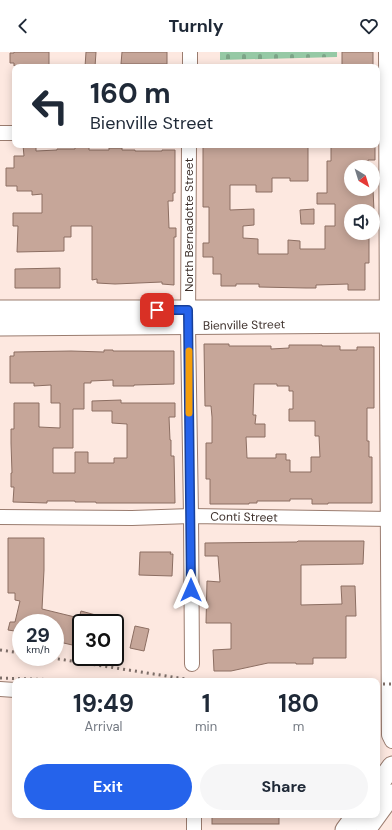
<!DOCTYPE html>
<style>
:root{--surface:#fff;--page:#f6f6f7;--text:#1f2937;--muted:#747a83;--accent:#2563eb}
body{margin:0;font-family:"DM Sans",sans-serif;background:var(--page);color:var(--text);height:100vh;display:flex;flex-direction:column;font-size:15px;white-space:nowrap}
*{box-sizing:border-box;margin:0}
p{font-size:13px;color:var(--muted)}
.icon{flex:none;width:22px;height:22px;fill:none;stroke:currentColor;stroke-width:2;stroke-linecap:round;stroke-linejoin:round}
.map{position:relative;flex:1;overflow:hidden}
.details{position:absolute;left:12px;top:626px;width:368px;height:140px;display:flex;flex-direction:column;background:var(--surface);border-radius:8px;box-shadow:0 2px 10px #0003}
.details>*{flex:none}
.hud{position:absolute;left:12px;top:12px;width:368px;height:84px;border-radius:8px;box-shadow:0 2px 10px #0003;background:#fff;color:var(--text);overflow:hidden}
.needle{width:26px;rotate:142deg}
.controls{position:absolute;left:344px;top:108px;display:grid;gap:8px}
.controls a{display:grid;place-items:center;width:36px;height:36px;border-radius:50%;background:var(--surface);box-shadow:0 2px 10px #0003;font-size:20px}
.speed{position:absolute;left:12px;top:562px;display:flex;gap:8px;font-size:20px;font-weight:700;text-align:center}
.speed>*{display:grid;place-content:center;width:52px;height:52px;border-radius:50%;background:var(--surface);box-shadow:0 2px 10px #0003;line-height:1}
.speed small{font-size:10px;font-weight:400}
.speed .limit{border:2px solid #111;border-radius:6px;background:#fff;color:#111}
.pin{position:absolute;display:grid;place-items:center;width:34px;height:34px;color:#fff;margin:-17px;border-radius:8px;box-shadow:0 2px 6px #0006}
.me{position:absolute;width:44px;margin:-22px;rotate:0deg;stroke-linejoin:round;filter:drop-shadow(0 0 3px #0008)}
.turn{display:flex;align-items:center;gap:14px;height:84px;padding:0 12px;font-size:18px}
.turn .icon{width:52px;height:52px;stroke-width:2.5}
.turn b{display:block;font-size:28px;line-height:34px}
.eta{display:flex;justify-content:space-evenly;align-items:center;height:68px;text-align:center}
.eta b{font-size:24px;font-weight:700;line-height:28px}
.cta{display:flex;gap:8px;margin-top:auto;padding:8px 12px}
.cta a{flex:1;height:46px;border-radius:24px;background:var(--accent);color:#fff;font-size:16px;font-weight:700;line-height:46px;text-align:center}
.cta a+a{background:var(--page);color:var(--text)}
header{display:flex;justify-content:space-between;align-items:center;height:52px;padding:0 12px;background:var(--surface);font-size:18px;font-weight:700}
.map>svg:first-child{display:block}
.cemetery{fill:url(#cemetery-stones)}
.building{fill:#c6a699;stroke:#8c6e62;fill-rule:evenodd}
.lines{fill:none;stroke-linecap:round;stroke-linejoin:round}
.street-casing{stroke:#9a7c6f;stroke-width:16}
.secondary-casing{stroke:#9a7c6f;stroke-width:21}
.street{stroke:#fff;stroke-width:14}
.secondary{stroke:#fff;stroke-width:19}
.rail{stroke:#7e6f69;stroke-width:3;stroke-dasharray:2 4;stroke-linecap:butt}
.route-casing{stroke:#184099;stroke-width:10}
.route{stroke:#2563eb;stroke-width:7}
.slow{stroke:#f59e0b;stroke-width:7}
.labels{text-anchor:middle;stroke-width:3;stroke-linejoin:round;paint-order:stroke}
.street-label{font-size:12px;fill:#3d302b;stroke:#fff}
</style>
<header><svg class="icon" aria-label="back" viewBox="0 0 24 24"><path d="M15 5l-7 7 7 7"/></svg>Turnly<svg class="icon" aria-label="heart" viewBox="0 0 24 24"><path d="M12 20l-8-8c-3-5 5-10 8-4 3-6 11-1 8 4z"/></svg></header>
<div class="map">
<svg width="392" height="778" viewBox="0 0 392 778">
<defs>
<pattern id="cemetery-stones" width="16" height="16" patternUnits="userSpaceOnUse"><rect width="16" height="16" fill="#96c9a5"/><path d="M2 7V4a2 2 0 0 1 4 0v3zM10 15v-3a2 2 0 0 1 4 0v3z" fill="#7ca487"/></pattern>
</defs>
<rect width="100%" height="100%" fill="#fde8e0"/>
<path class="cemetery" d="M220 0H337V5L220 8Z"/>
<g class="building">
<path d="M14 0H49V14L21 15V14H14V11H10V1H14Z"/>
<path d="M86 0H96L95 15H85Z"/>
<path d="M122 0H167V12H121Z"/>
<rect x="342" y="0" width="31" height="15"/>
<path d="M23 93H36V99L57 98V97H75V94H89V98H109V96H122V98H135V99H162V98H175V141H173V149H168L169 176H176V185H174V233L162 232V230L115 232 97 231V227L92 228V174H71V185H64V199L17 200 18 174H13V161H42V142L32 143V139H17V134H6V116H14V104H24Z"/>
<path d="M240 93H254V94L308 95V129H290V126H272V140H256V133H230V158L254 157V173L243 174V186L258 187V202H288V188L300 189V197H325V174H335V152H317V141H327V109H331V93H375V108H368V115H351V137H373L374 159H351V181H369V211H365V238H348V232L316 233V236H306L259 235V232H236V234H221V222H213V205H203V191H209V155H203V95L240 94Z"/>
<path d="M314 157V172H301L300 158Z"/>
<path d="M60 216V236H15V217Z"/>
<path d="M204 292H229V294H271V297L289 296V293H322V294H340V298H357V295H374V356H367V389H369V405H372V451H328V452H312V447H290V449H257V451H249V452H210V427H206V391H212V365L211 354H205ZM254 332H277V334H289V339H293V357H289V369H315V384H319L320 405H311V420H290V408H286V402H276V406H247L246 385H265V372H255L256 363H253Z"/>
<path d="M104 298H113V299H174V332L134 333V334H113V328L91 329V331H84V357H73V396H53V421H75V400H88V411H114V406H127V372L112 371V359H92V349L121 348V351H175V365H169L170 388H171V404H174L175 451H96V450H75V449H47V451L13 450 14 435H11V421H12L11 391V377H14V351H39V375L60 376V351H51V333L34 334V331H10V304H14V300L71 299 104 300Z"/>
<path d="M8 486H44V518L42 557 79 566 81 559 114 568V571H81V595L55 589V571H21V580L8 578 10 570H15L20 549 15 548V541H8Z"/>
<path d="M298 489H364L363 512 301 513V553L342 552 341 534H355L356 564H346V606H313V612H296V611H268L231 619H214L213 598 231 597V571H206L207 529 220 530 218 504H205V491L297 490Z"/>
<path d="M140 500H171L170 502H173L172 524 139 523Z"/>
<path d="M135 574 149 577 144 599 130 596Z"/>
<rect x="212" y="763" width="67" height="9"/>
</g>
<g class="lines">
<defs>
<g id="street">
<path d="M386 0C385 228 389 455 389 683L392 689"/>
<path d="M190 15V0"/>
<path d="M0 81H15"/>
<path d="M189 93 188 273 191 464 192 612"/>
<path d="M0 465 132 466 191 464 392 467"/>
<path d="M0 637 15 638"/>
<path d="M194 763V778"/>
</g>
<g id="secondary">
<path d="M0 258H392"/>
<path d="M0 274 392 271"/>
<path d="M377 735 392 714"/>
<path d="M345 778 356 763"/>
<path d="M366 778 392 742"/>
</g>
</defs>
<use href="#street" class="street-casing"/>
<use href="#secondary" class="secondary-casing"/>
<use href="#street" class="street"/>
<use href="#secondary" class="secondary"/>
<g class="rail">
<path d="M0 598 21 601"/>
<path d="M46 605 198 629"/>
<path d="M0 626 95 629"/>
<path d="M377 632H392"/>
</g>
</g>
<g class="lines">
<defs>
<path id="route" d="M157 258H188L191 538"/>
</defs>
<use href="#route" class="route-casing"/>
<use href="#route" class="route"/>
<path class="slow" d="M189 299V361"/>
</g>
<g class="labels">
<g class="street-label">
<text transform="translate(189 173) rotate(-90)" y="4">North Bernadotte Street</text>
<text transform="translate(244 273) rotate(-1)" y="4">Bienville Street</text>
<text transform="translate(244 465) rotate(1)" y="4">Conti Street</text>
</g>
</g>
</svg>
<div class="controls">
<a><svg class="needle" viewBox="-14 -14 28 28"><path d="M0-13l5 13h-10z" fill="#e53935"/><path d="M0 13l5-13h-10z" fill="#747a83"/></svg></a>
<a><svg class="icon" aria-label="sound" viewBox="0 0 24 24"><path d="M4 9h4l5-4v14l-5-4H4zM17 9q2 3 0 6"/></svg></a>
</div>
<div class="speed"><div>29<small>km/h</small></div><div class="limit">30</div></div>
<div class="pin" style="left:157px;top:258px;background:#d93025"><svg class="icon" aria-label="arrive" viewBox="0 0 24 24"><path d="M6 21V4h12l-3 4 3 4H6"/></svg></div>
<svg class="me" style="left:191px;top:538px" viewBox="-20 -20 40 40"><path d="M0-17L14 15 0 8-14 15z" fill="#2563eb" stroke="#fff" stroke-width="4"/></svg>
<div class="hud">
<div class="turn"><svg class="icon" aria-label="left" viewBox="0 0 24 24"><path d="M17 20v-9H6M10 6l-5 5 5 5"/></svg><div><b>160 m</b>Bienville Street</div></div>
</div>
<section class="details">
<div class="eta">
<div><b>19:49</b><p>Arrival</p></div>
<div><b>1</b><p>min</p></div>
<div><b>180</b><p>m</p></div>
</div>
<div class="cta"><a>Exit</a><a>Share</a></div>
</section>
</div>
